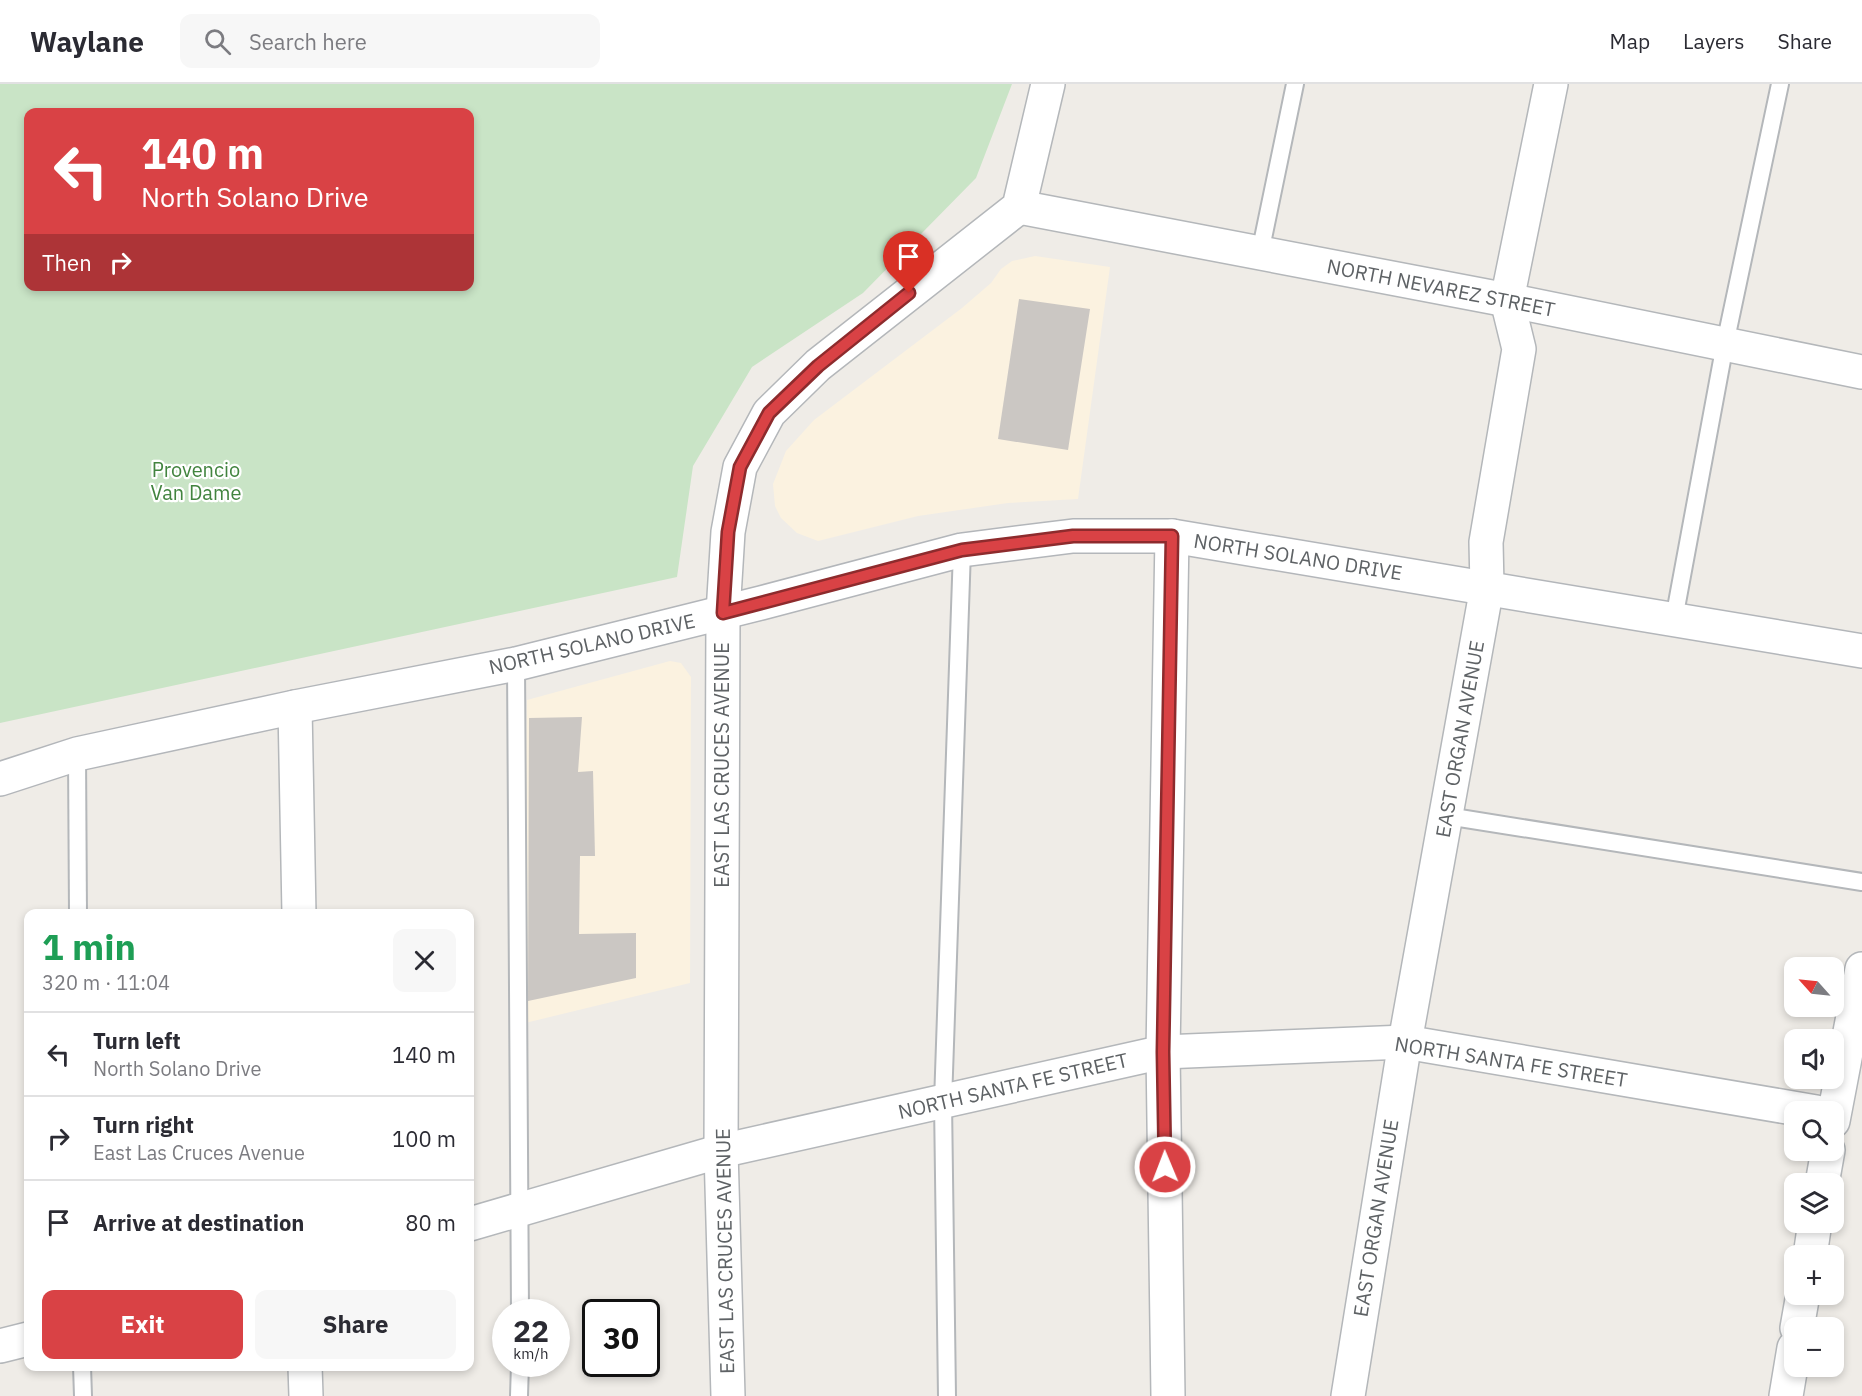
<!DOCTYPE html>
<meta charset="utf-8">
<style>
:root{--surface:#fff;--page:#f7f7f7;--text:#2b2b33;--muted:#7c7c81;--line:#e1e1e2;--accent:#d94245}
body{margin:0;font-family:"IBM Plex Sans",sans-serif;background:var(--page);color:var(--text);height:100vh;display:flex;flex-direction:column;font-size:22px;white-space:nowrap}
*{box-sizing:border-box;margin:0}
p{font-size:20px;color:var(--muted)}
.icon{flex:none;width:33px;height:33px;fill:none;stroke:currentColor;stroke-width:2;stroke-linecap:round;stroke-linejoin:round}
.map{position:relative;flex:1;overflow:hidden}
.details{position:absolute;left:24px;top:825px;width:450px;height:462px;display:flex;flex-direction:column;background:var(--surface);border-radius:12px;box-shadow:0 3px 9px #0003}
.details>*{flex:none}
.guide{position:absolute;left:24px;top:24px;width:450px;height:183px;border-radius:12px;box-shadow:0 3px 9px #0003;background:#d94245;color:#fff;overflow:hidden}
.needle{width:39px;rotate:297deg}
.controls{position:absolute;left:1784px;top:873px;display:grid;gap:12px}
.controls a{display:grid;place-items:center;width:60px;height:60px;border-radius:12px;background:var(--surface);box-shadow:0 3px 9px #0003;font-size:30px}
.speed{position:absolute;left:492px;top:1215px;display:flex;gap:12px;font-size:30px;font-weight:700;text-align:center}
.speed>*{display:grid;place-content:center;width:78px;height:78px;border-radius:50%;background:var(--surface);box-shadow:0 3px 9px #0003;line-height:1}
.speed small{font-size:15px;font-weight:400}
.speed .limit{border:3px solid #111;border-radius:9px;background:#fff;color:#111}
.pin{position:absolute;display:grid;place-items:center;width:51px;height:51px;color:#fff;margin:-62px -26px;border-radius:50% 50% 50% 0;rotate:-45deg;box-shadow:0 0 6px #0007}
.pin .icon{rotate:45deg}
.me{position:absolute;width:66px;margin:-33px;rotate:359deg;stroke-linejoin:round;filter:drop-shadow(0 0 4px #0008)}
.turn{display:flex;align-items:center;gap:21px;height:126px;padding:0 18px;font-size:27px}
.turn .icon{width:78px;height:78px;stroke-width:2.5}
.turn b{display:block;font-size:42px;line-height:51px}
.then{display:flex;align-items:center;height:57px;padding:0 18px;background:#0003;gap:12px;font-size:22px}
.round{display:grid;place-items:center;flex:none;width:63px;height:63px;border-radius:12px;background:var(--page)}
.head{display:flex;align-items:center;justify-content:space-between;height:102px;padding:0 18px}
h1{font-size:36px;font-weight:800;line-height:45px;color:#1e9e55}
.button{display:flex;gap:12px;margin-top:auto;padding:12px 18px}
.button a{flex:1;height:69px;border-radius:12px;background:var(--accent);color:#fff;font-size:24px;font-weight:800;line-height:69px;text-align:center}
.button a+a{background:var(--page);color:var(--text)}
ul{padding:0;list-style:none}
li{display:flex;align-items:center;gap:18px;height:84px;padding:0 18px;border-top:2px solid var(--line)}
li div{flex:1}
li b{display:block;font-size:22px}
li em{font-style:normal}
header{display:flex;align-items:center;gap:36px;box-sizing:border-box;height:84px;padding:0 30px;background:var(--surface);border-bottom:2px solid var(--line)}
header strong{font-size:28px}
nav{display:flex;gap:33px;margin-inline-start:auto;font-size:21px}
.search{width:420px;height:54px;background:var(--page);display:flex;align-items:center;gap:15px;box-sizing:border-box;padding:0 21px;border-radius:12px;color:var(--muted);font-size:22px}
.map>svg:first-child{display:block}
.commercial{fill:#fbf2e0}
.green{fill:#c9e4c6;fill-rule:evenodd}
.building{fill:#cbc7c3}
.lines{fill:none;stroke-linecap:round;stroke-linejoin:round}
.service-casing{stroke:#b4b7ba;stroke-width:20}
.minor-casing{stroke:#b4b7ba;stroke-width:36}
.tertiary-casing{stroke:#b4b7ba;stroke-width:36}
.secondary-casing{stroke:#b3b6ba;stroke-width:36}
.service{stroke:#fff;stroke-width:16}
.minor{stroke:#fff;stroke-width:33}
.tertiary{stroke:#fff;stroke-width:33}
.secondary{stroke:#fff;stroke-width:33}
.route-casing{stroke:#8d2b2d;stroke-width:15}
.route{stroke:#d94245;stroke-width:10}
.labels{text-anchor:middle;stroke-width:4.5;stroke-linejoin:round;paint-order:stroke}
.street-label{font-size:20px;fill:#5e6265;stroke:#fff}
.park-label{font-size:20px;fill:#42843f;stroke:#fff}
</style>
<header>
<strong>Waylane</strong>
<div class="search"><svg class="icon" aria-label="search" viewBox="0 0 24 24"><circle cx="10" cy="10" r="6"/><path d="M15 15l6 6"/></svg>Search here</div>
<nav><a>Map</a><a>Layers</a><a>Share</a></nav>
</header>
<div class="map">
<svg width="1862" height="1312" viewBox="0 0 1862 1312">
<rect width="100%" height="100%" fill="#efece7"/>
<g class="commercial">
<path d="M1035 172 1110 183 1078 415 1008 419 918 432 818 457 797 449 781 434 775 422 773 400 786 367 814 336 962 224 991 199 1001 185 1012 177Z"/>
<path d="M670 577 681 579 691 593 690 899 521 940 527 616Z"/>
</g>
<path class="green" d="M0 0H1012L976 94 863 209 752 283 693 382 677 493 0 639ZM28 28H470V202H28Z"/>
<g class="building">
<path d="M1019 215 1090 225 1068 366 998 355Z"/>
<path d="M582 633 578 688 593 687 595 772H580L579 850 636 849V894L528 917 529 634Z"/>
</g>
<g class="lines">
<defs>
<g id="service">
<path d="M1260 169 1295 0"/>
<path d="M1674 535 1725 260 1780 0"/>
<path d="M516 580 520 1228"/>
<path d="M77 670 78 830"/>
<path d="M1447 732 1862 798"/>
<path d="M82 1282 83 1312"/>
<path d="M519 1312 520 1280"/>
<path d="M947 1312 943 1018 962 466"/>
</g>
<g id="minor">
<path d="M1019 123 1507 216 1862 288"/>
<path d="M723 529 728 448 740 383 769 329 818 281 1019 123 1048 0"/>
<path d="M295 623 299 830"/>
<path d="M1833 1037 1862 885"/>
<path d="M1822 1100 1828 1066"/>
<path d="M470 1140 721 1067 1163 968 1405 958 1816 1028"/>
<path d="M1810 1172 1815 1138"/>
<path d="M1797 1244 1803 1210"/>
<path d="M0 1262 28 1255"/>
<path d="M305 1282 306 1312"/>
<path d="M1168 1312 1163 968 1172 452"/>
<path d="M1348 1312 1405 958 1487 503 1486 458 1519 265 1507 216 1551 0"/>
<path d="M1786 1312 1794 1264"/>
</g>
<path id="tertiary" d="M723 529 721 1067 728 1312"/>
<path id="secondary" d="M0 695 77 670 295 623 516 580 761 519 962 466 1073 452H1172L1862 567"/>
</defs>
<use href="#service" class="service-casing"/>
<use href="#minor" class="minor-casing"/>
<use href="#tertiary" class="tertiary-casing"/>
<use href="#secondary" class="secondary-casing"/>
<use href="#service" class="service"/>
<use href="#minor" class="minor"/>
<use href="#tertiary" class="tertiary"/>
<use href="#secondary" class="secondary"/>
</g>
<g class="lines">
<defs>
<path id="route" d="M909 209 818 282 769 329 740 383 728 448 723 529 962 466 1073 452H1172L1163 968 1165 1083"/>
</defs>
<use href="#route" class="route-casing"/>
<use href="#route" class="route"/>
</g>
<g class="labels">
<g class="street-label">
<text transform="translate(1441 204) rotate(11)" y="7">NORTH NEVAREZ STREET</text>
<text transform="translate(1298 473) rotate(9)" y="7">NORTH SOLANO DRIVE</text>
<text transform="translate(592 560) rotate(-13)" y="7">NORTH SOLANO DRIVE</text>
<text transform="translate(1460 655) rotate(-80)" y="7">EAST ORGAN AVENUE</text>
<text transform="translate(722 681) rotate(-90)" y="7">EAST LAS CRUCES AVENUE</text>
<text transform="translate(1511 978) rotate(9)" y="7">NORTH SANTA FE STREET</text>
<text transform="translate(1013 1002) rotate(-13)" y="7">NORTH SANTA FE STREET</text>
<text transform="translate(1376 1134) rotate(-81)" y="7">EAST ORGAN AVENUE</text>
<text transform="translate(725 1167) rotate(-91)" y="7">EAST LAS CRUCES AVENUE</text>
</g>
<g class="park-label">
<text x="196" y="393">Provencio<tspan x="196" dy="23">Van Dame</tspan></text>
</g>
</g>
</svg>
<div class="controls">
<a><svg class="needle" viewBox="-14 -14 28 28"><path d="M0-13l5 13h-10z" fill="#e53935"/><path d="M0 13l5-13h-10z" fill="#7c7c81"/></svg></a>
<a><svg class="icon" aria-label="sound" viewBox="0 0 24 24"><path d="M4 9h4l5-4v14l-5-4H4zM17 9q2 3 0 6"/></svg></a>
<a><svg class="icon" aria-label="search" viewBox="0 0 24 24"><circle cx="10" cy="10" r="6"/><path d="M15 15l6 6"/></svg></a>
<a><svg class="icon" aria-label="layers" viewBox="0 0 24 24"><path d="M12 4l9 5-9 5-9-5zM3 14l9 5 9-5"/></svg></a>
<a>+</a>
<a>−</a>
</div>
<div class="speed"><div>22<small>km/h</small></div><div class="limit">30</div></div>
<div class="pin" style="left:909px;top:209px;background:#d93025"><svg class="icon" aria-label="arrive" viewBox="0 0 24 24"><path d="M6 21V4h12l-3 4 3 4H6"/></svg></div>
<svg class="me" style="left:1165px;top:1083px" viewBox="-20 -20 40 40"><circle r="17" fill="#d94245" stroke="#fff" stroke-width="3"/><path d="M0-11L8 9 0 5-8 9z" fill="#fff"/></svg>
<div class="guide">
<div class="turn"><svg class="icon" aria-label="left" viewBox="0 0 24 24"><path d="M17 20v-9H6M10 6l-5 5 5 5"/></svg><div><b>140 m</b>North Solano Drive</div></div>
<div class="then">Then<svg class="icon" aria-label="right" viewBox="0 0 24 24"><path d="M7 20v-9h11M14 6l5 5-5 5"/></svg></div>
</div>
<section class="details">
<div class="head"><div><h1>1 min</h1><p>320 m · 11:04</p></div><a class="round"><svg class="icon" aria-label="close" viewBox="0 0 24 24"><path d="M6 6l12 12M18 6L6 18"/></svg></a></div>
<ul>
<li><svg class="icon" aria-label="left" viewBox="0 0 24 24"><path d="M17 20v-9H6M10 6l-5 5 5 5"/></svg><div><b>Turn left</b><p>North Solano Drive</p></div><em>140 m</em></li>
<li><svg class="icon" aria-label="right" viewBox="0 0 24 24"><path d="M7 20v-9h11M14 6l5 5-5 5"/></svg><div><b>Turn right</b><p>East Las Cruces Avenue</p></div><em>100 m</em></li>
<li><svg class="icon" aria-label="arrive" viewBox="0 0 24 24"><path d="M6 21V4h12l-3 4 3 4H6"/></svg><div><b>Arrive at destination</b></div><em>80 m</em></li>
</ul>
<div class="button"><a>Exit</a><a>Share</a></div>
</section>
</div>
